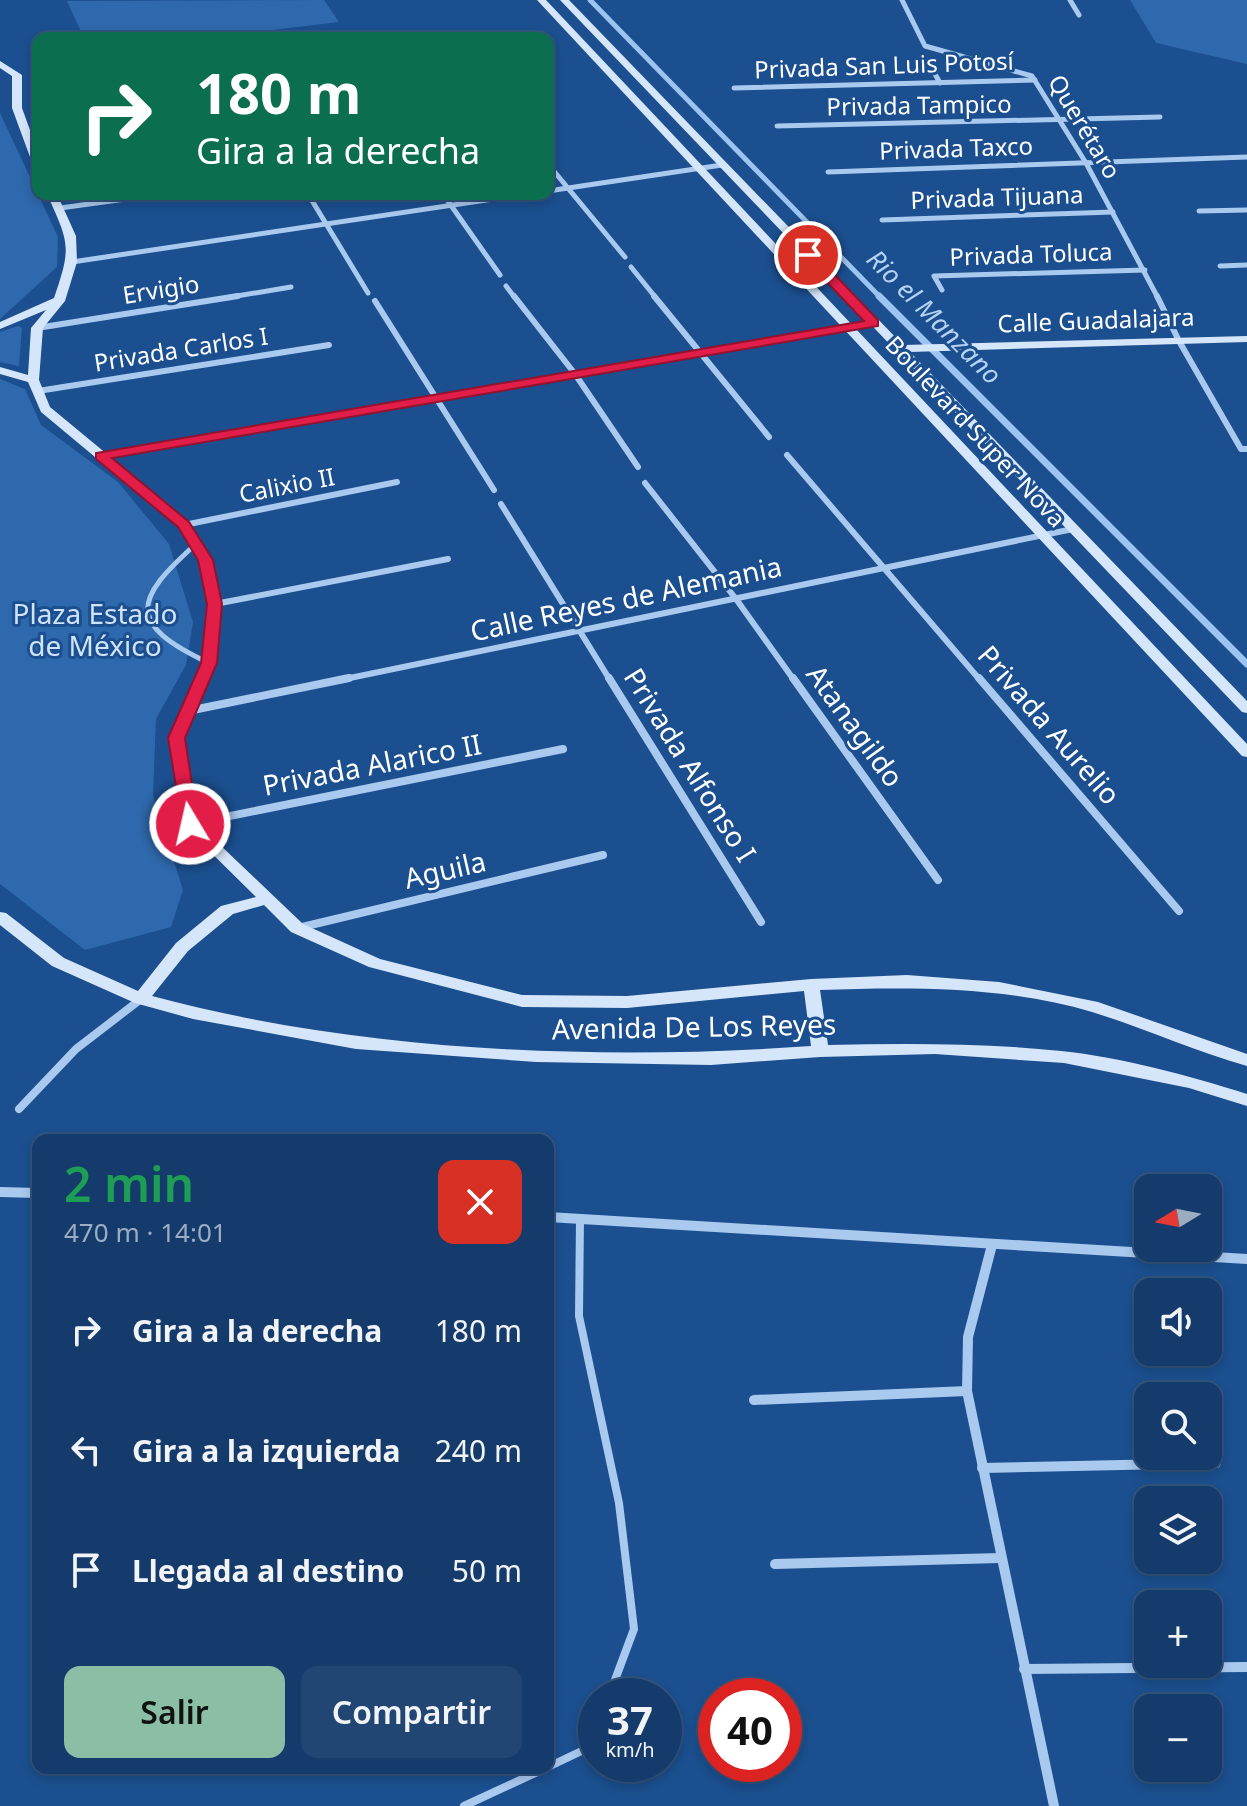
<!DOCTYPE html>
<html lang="es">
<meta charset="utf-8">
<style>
:root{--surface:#143b6b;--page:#214673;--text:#f1f3f6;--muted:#9dadc1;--line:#33557e;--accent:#8abfa5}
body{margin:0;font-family:"Noto Sans",sans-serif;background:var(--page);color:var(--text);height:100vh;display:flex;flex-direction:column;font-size:30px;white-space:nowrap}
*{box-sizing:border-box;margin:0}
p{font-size:26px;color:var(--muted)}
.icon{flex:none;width:44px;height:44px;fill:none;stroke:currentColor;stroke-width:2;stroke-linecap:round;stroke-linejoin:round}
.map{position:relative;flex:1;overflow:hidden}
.drawer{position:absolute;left:32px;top:1134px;width:522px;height:640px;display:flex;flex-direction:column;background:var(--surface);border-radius:16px;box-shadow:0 4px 12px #0003,0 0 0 2px var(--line)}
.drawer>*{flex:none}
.top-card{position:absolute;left:32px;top:32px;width:522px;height:168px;border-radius:16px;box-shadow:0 4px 12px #0003,0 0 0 2px var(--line);background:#0b6e4f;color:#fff;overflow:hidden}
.needle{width:52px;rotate:260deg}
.fabs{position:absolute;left:1134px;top:1174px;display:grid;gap:16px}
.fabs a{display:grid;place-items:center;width:88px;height:88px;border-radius:16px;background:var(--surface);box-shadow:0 4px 12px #0003,0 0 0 2px var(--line);font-size:40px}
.speed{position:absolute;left:578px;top:1678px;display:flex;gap:16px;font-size:40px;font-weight:700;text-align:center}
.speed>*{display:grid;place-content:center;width:104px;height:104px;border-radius:50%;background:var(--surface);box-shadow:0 4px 12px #0003,0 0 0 2px var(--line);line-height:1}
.speed small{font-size:20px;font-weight:400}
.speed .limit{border:12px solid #d22;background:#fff;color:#111}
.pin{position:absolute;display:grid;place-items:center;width:68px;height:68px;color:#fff;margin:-34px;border:4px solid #fff;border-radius:50%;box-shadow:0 2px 8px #0007}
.me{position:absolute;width:88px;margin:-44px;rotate:351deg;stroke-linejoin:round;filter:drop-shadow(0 0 6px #0008)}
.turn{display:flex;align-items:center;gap:28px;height:168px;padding:0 32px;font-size:36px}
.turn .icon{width:104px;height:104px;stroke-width:2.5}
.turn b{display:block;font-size:56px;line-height:68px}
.round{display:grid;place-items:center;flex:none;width:84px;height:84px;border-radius:16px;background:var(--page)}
.head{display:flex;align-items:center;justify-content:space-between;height:136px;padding:0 32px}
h1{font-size:48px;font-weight:600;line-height:60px;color:#1e9e55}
.button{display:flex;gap:16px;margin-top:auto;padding:16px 32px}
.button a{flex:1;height:92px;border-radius:16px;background:var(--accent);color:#111;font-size:32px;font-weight:600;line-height:92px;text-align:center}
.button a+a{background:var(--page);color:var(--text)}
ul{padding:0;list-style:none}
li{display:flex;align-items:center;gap:24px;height:120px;padding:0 32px}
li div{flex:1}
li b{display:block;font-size:30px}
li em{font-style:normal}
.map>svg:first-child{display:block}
.green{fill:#2e69ad}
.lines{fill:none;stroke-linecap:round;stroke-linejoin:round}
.stream-far1{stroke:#9cc4f0;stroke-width:5}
.stream{stroke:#9cc4f0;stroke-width:7}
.lane-far1{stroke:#a9c9ee;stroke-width:5}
.lane{stroke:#a9c9ee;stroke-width:8}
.street-far3{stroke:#a9c9ee;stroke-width:5}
.street-far2{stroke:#a9c9ee;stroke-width:6}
.street-far1{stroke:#a9c9ee;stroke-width:8}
.street{stroke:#a9c9ee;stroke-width:10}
.secondary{fill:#d6e6fa;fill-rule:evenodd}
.route{fill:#e11d48;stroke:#92132f;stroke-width:2}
.labels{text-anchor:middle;stroke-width:6;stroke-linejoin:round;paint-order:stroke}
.far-street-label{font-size:24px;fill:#fff;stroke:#1b4f8f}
.far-water-label{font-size:26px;font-style:italic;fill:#b5d3f5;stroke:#1b4f8f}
.street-label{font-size:28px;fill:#fff;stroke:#1b4f8f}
.park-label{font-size:28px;fill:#cfe3fa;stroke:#1b4f8f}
</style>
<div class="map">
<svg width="1247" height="1806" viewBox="0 0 1247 1806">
<rect width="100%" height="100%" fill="#1b4f8f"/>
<g class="green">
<path d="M324 0 339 22 206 38H84L67 1Z"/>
<path d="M1130 0H1247V64L1156 43Z"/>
<path d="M0 113 58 237 57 267 0 319Z"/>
<path d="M18 326 22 328 19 366 0 362V332Z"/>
<path d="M0 379 25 389 41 425 118 482 169 544 193 622 186 665 156 719 153 795 183 890 171 927 85 950 0 884Z"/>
</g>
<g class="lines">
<path class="stream-far1" d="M590 0 881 298"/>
<path class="stream" d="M879 296 1247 664"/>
<path class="lane-far1" d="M196 544C133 600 126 624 209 663"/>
<g class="lane">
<path d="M580 1218 579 1316 619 1503 634 1629 609 1696"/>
<path d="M548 1767 590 1747 596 1730"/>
<path d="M464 1806 546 1768"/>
</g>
<g class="street-far3">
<path d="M902 0 925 46 1032 76 1086 163 1158 298"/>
<path d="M1070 0 1079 15"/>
<path d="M930 65 940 83"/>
<path d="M734 88 1035 80"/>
<path d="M777 126 1160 117"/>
<path d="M548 164 625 257"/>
<path d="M828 172 1247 157"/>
<path d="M548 191 722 165"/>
<path d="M308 194 368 293"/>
<path d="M443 194 500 275"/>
<path d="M60 208 162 194"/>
<path d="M1199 211 1247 210"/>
<path d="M882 220 1113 212"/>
<path d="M72 262 527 194"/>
<path d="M1220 266 1247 265"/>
<path d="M631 267 656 298"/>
<path d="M506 286 515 298"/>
<path d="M942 290 934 276 1145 270"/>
<path d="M225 298 291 287"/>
</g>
<g class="street-far2">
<path d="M514 296 575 374 638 467"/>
<path d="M654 296 769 437"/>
<path d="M1157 296 1179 341 1241 449H1247"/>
<path d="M375 301 494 490"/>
<path d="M37 328 238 296"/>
<path d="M38 391 329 345"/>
<path d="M787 455 980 680"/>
<path d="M101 456 873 323"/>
<path d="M645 483 736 599 794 680"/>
<path d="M501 504 610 680"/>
<path d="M184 525 397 482"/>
<path d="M215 604 448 559"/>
<path d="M340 680 1073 529"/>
</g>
<g class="street-far1">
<path d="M609 678 761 922"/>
<path d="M793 678 938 880"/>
<path d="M979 678 1179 911"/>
<path d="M188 711 349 678"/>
<path d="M190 824 563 749"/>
<path d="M298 928 603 855"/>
<path d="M19 1109 76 1049 141 999"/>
</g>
<g class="street">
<path d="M0 1192 38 1193"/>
<path d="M548 1217 1247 1259"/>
<path d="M992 1245 968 1337 967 1391 1054 1806"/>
<path d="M754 1400 967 1391"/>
<path d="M982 1468 1216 1463"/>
<path d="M775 1564 1000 1558"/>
<path d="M1024 1669 1247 1667"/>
</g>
<g class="secondary">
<path d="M537 0H546L1247 744V757L1242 756Z"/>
<path d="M560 0H569L903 345 1247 336V342L910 352 1247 701V713L1242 712Z"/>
<path d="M0 61 22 75V108L38 152V168L33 165 12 108V76L0 68Z"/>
<path d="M47 194H57L76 236 77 262 65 301 43 328 39 380 50 407 189 522 213 560 222 604 216 663 183 738 197 823 303 924 380 959 522 995 627 996 811 979 907 975 999 982 1098 1002 1247 1054V1066C1194 1051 1144 1028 1092 1012 1006 986 909 987 820 990L828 1045C906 1043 983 1043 1061 1051 1121 1057 1190 1076 1247 1094V1106L1189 1088 1064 1063 935 1054 820 1057 711 1065 536 1062 356 1049 193 1019 135 1003 52 966 0 925V912L6 913 64 958 138 991 176 943 221 906 256 897 182 824 169 738 202 663 208 604 199 560 179 527 41 412 28 382 0 374V367L28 375 31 328 46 310 0 329V322L54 298C72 246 69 243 47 194ZM264 905 291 932 369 967 522 1007 627 1008 804 991 811 1046C597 1061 360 1052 152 996L188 951 233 914Z"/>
</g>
</g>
<path class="route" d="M804 252H813L878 320V326L112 458 189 522 213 560 222 604 217 663 185 738 198 824 196 828H183L168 738 201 663 207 604 198 560 178 527 96 459V453L864 321 804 258Z"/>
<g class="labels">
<g class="far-street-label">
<text transform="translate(884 66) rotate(-2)" y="8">Privada San Luis Potosí</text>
<text transform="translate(919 106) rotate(-1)" y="8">Privada Tampico</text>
<text transform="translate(1084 127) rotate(59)" y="8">Querétaro</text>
<text transform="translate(956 149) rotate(-2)" y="8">Privada Taxco</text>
<text transform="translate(997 198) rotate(-2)" y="8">Privada Tijuana</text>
<text transform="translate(1031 255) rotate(-2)" y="8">Privada Toluca</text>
<text transform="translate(161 290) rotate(-9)" y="8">Ervigio</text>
<text transform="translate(1096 321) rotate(-2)" y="8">Calle Guadalajara</text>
<text transform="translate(181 350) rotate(-9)" y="8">Privada Carlos I</text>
<text transform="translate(975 432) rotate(47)" y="8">Boulevard Super Nova</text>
<text transform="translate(287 486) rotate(-11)" y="8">Calixio II</text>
</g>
<g class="far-water-label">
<text transform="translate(934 317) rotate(45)" y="9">Rio el Manzano</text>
</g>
<g class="street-label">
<text transform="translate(626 599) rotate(-12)" y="10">Calle Reyes de Alemania</text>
<text transform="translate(1049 725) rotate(49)" y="10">Privada Aurelio</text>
<text transform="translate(855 726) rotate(54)" y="10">Atanagildo</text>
<text transform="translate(372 765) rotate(-11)" y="10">Privada Alarico II</text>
<text transform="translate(690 765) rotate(58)" y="10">Privada Alfonso I</text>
<text transform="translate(445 870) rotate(-13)" y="10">Aguila</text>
<text transform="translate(694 1027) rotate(-1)" y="10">Avenida De Los Reyes</text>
</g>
<g class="park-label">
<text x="95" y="624">Plaza Estado<tspan x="95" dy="32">de México</tspan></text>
</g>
</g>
</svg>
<div class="fabs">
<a><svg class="needle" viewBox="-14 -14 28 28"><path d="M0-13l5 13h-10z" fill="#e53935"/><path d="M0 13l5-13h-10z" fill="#9dadc1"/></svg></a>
<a><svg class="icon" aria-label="sound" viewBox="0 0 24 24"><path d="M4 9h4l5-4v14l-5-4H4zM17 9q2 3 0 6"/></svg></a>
<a><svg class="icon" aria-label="search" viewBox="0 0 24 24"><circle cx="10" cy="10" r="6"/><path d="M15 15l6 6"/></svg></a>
<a><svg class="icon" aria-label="layers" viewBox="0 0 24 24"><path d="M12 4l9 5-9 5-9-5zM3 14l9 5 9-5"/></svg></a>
<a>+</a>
<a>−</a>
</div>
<div class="speed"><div>37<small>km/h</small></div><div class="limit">40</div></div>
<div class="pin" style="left:808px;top:255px;background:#d93025"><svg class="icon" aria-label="arrive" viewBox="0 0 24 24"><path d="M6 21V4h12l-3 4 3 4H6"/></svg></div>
<svg class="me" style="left:190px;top:824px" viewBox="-20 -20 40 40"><circle r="17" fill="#e11d48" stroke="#fff" stroke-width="3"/><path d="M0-11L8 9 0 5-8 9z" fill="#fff"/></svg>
<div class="top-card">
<div class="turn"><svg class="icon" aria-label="right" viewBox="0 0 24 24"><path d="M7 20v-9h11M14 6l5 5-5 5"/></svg><div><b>180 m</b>Gira a la derecha</div></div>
</div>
<section class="drawer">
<div class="head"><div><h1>2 min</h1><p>470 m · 14:01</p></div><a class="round" style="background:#d93025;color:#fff"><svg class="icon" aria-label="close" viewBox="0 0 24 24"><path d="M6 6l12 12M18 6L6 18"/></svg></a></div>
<ul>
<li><svg class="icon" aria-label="right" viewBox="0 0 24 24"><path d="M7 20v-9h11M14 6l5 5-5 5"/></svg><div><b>Gira a la derecha</b></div><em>180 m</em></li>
<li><svg class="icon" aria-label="left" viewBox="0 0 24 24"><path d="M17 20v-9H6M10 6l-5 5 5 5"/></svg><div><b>Gira a la izquierda</b></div><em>240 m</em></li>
<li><svg class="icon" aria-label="arrive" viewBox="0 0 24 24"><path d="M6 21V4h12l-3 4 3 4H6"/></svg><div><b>Llegada al destino</b></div><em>50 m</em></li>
</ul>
<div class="button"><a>Salir</a><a>Compartir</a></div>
</section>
</div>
